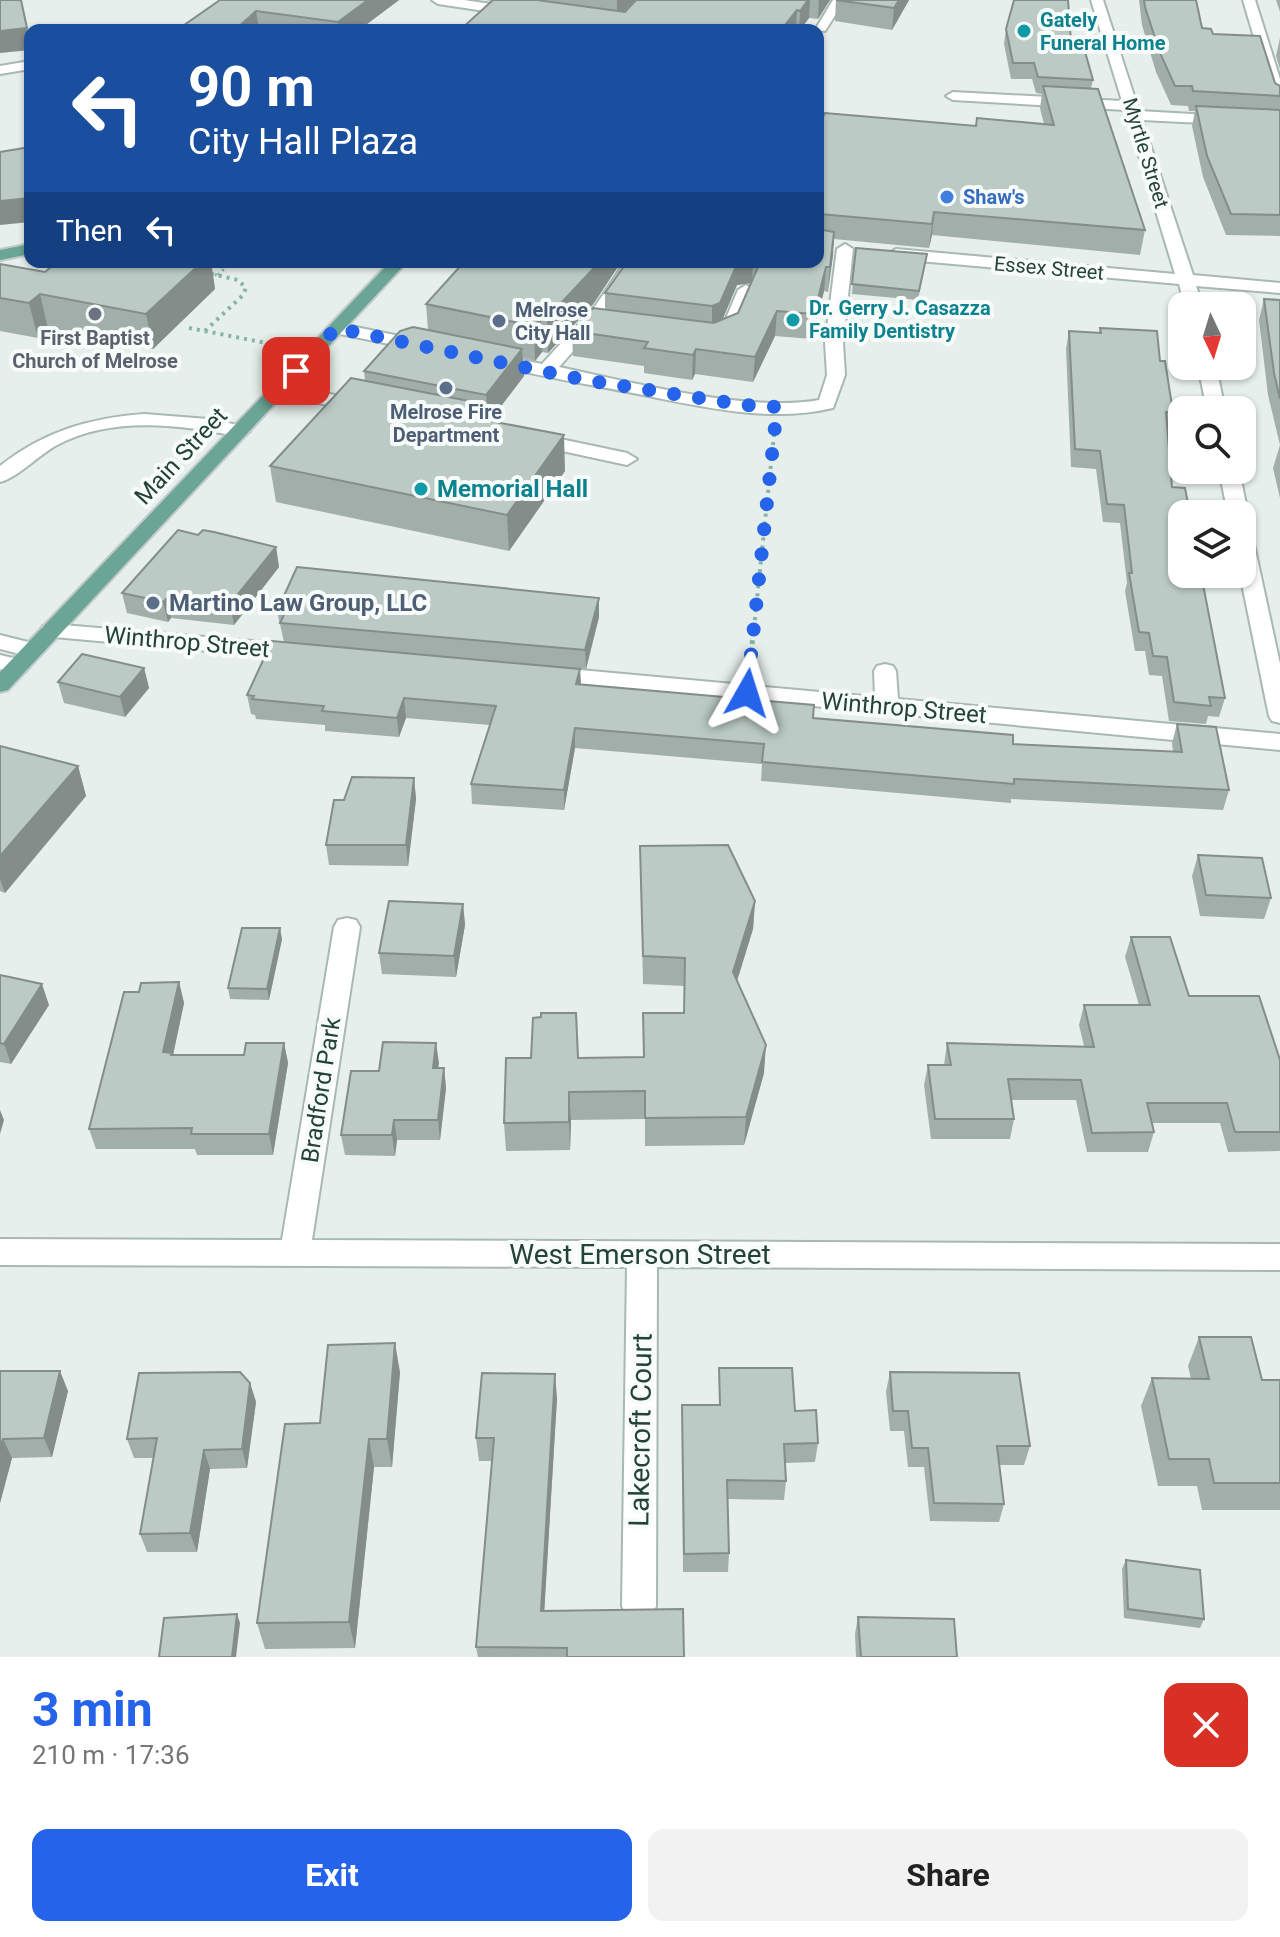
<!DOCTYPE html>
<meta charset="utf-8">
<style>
:root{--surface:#fff;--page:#f2f2f2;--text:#222;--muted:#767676;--accent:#2563eb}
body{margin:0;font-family:Roboto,sans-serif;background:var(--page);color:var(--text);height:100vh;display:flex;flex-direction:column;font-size:30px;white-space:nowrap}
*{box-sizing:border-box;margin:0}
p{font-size:26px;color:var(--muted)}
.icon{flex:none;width:44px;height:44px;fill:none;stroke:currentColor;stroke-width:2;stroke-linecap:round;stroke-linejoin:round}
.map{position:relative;height:1657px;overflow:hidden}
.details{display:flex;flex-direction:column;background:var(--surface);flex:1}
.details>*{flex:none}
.hud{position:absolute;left:24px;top:24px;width:800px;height:244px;border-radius:16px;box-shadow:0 2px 6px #0004;background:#1a4fa0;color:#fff;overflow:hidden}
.needle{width:52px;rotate:176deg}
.buttons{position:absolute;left:1168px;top:292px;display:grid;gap:16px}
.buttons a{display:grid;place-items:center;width:88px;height:88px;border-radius:16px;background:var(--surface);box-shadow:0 2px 6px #0004;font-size:40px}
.pin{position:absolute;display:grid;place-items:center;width:68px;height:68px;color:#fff;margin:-34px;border-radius:16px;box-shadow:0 4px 12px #0006}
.me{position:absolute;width:88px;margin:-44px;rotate:6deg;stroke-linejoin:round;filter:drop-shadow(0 0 6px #0008)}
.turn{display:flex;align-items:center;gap:28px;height:168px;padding:0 32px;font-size:36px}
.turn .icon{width:104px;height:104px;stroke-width:2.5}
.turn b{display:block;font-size:56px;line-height:68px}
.then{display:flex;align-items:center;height:76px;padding:0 32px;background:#0003;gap:16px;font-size:30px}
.round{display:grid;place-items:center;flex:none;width:84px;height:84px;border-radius:16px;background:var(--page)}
.head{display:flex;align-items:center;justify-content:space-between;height:136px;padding:0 32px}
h1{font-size:48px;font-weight:700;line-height:60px;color:var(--accent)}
.action{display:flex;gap:16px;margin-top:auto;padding:16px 32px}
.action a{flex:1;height:92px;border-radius:16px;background:var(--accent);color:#fff;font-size:32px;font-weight:700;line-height:92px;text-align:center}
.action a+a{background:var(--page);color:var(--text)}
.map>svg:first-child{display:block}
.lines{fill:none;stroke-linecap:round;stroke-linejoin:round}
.minor-casing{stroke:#a8b8b2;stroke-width:4}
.major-casing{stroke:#c2cac8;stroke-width:4}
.path-far2{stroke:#86b3a5;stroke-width:3;stroke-dasharray:2 4;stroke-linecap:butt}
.path-far1{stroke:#86b3a5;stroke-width:4;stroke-dasharray:3 5;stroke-linecap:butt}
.path{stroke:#86b3a5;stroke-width:5;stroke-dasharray:4 6;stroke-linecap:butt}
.minor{fill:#fff;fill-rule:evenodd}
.major{fill:#6aa596;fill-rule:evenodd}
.wall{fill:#a1aea9;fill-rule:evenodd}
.shaded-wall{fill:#838d89}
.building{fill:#bbcac4;stroke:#838d89;stroke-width:2}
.route{stroke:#2563eb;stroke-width:14;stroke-dasharray:0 25.2}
.culture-dot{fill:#0f9aa8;stroke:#f7fbf9;stroke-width:3}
.shop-dot{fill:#3f7fe0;stroke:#f7fbf9;stroke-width:3}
.worship-dot{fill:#6b7280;stroke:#f7fbf9;stroke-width:3}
.service-dot{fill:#5c6f8a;stroke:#f7fbf9;stroke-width:3}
.labels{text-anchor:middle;stroke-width:8;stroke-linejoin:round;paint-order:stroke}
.far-culture-label{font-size:20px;font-weight:bold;fill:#0d838f;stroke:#f7fbf9;text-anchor:start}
.far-street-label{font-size:20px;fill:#24423a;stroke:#f7fbf9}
.far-shop-label{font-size:20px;font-weight:bold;fill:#366cbe;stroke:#f7fbf9;text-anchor:start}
.far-service-label{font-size:20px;font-weight:bold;fill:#4e5e75;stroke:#f7fbf9;text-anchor:start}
.far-worship-label{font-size:20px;font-weight:bold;fill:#5b616d;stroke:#f7fbf9}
.street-label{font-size:24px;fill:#24423a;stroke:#f7fbf9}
.culture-label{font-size:24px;font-weight:bold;fill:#0d838f;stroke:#f7fbf9;text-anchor:start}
.service-label{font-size:24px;font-weight:bold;fill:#4e5e75;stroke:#f7fbf9;text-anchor:start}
.near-street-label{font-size:28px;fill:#24423a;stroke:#f7fbf9}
</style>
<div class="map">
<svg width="1280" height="1657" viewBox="0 0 1280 1657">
<rect width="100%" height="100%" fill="#e6efeb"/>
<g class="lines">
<defs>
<g id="minor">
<path d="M432 0H464L518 8 525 12 518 16 438 4Z"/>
<path d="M833 0H845L825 31 815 30Z"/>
<path d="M1091 0H1103L1139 111 1280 119V127L1142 120 1193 275 1280 283V293L1196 286 1203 306H1185L1179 284 896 259 888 254 896 249 1175 274 1125 110 953 100 946 96 953 92 1122 101Z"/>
<path d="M1243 0H1255L1280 79V106L1273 102Z"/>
<path d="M30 61V69L0 74V66Z"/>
<path d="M845 244 853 249 843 343 845 375 833 408C767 424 694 405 628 392 579 383 533 375 486 363L483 359 492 354 542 364 596 305 625 262H641L608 312 559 367C631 382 749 413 819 400L827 375 825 343 837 249Z"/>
<path d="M746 285 754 290C747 308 740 348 714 342L711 338 721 330 738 290Z"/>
<path d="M336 323 424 341 433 346 424 351 330 332 327 328Z"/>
<path d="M1198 366H1216L1225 410H1207Z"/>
<path d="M279 385 363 400 372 406 363 412 273 394 270 390 273 386Z"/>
<path d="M144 414 208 419 248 427 250 431 241 437C182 425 113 415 57 445 40 454 17 478 0 482V466C43 432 89 418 144 414Z"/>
<path d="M532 433 627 453 637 459 627 465 525 443 523 439 525 435Z"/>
<path d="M1219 470H1239L1248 514 1245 518 1242 519V514H1228Z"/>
<path d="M1242 529 1252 535 1280 664V723L1272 721 1269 716 1240 574Z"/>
<path d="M51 624 299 645 310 652 299 659 43 636 40 631 43 626Z"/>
<path d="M0 635 40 645 43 650 32 657 0 649Z"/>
<path d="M0 655 26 661 29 666 26 671 18 673 0 669Z"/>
<path d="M885 664 893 666 896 671 898 699 1280 734V750L547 681 539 679 536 674 539 669 547 667 875 697 874 671 877 666Z"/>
<path d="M347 918 356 920 360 927 312 1240 1280 1244V1270L657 1267 656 1606 651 1618 639 1623 627 1618 622 1606 627 1267 0 1265V1239L282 1240 334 927 338 920Z"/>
</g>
<g id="major">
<path d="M30 244V254L0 260V250Z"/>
<path d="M390 262H407L8 690 0 692V672Z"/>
</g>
</defs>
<use href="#minor" class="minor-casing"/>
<use href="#major" class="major-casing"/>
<g class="path-far2">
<path d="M209 273 221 276"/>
<path d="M218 275 231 262"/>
</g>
<g class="path-far1">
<path d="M189 328 282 346"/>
<path d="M205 331 243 295 246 288 238 280 212 274"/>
<path d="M754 628 774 435"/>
</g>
<path class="path" d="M750 664 754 626"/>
<use href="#minor" class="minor"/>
<use href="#major" class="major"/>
</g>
<g class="wall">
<path d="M220 0H399L359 30H177Z"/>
<path d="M485 0H830L818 19 809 18 800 30H460L492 1Z"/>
<path d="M836 0H909L892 30 835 21Z"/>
<path d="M1139 0H1196L1202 28 1213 34 1280 86V236L1226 235 1203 177 1192 126 1195 111H1189L1188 106 1171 105 1156 72 1142 25Z"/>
<path d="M1276 0H1280V12Z"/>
<path d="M1006 29 1071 41 1093 80 1091 88 1145 230 1140 255 932 235 929 248 834 239 828 292 824 291 812 339 775 336 753 382 695 374 692 380 644 373V366L573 356 572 331 605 310V293L627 262H818V125L976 126 1044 124 1040 108 1042 94 1036 93 1032 79H1011L1004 44ZM751 283 738 313 722 320 737 285Z"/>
<path d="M1280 38V69L1276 56Z"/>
<path d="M856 248 927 254 918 300 852 294Z"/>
<path d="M89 262H211L215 289 153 349 48 329 38 338 0 331V264L45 272 86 265Z"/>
<path d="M464 262H619V265L594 303 548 353 542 352 535 361 523 358 524 376 490 421 565 471 509 551 276 502 270 466 365 381 364 371 428 330 426 304Z"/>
<path d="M1264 299 1280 300V498L1273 468 1280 445 1268 395 1259 320Z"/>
<path d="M1100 328 1160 361 1173 412 1169 430H1167L1172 487 1225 698 1219 717 1208 716 1206 724 1169 721 1162 676 1149 675 1145 651H1135L1125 591 1127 583 1120 523 1103 522 1096 469 1071 467 1066 349 1069 331 1099 333Z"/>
<path d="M198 535 276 547 279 567 234 625 171 618 168 622 127 613 122 593Z"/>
<path d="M277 611 599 617 586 669 284 642Z"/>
<path d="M144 668 149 688 125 717 64 703 58 682Z"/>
<path d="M580 669 581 684 813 718 1013 744 1173 752 1172 743 1177 724 1229 790 1223 810 1011 799V803L761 781 762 764 575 748 564 810 472 804 471 784 490 725 406 718 399 737 325 731V725L256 719 255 715 251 714 247 695Z"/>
<path d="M0 746 78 766 86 796 5 893 0 891Z"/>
<path d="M414 778 416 799 408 866 329 865 326 845 344 800Z"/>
<path d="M640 846 755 901 753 929 737 981 764 1073 744 1145 645 1146V1119L571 1120 570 1150 506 1151 504 1123 578 1058 643 1057V1013H684L685 986 643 984Z"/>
<path d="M1198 855 1271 898 1264 919 1200 916 1192 876Z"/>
<path d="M463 904 465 925 456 977 382 974 379 953Z"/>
<path d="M1131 937 1189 996 1280 1060V1151L1228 1152 1220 1123H1152L1154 1132 1148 1152H1087L1076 1100H1011L1014 1119 1010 1139H931L924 1085 928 1065H944L947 1043 1084 1046 1079 1025 1084 1005H1139L1125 957Z"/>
<path d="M282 939 269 1000 230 999 228 988Z"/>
<path d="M0 975 49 1005 11 1064 0 1062Z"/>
<path d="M179 982 184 1003 173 1055H244L284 1043 288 1063 273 1155H197L195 1149H96L89 1129 139 992Z"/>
<path d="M436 1043 438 1068H444L446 1088 440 1140H397L395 1156 345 1155 341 1135 379 1071Z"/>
<path d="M1199 1337 1262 1380H1280V1510H1202L1197 1486H1158L1141 1406 1152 1378 1191 1379 1188 1366Z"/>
<path d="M719 1368 795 1411 818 1443 815 1462 785 1463 786 1481 784 1500 728 1499 729 1553 728 1572H683L682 1405H719Z"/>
<path d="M0 1371 68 1391 52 1457 12 1458 0 1503Z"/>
<path d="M400 1372 392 1467H374L355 1648 265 1649 257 1623 320 1423Z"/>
<path d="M890 1372 1030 1446 1024 1465H999L1004 1504 999 1522 930 1521 924 1467H908L904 1431H890L886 1392Z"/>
<path d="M250 1383 256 1402 247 1468 210 1469 197 1552H147L140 1534 154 1458H134L127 1439Z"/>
<path d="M557 1398 544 1611 684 1657H478L476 1647 492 1461H479L476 1438Z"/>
<path d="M1126 1560 1204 1619 1200 1628 1124 1618 1122 1569Z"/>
<path d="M858 1617 957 1657H856L855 1634Z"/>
</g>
<g class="shaded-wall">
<path d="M21 0 30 42V50L0 53V31Z"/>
<path d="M368 0H399L359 30H339L338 22Z"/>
<path d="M617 0H635L617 19Z"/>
<path d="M808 0H810L809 18 800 30H799L800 11Z"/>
<path d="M819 0H830L818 19Z"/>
<path d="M899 0H909L892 30 894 8Z"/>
<path d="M797 10 796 30H781Z"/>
<path d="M256 11 259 30H235Z"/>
<path d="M30 198V222L0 225V201Z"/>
<path d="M934 212 932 235 929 248 932 224Z"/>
<path d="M834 232 833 256 828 292 830 267Z"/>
<path d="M194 262H211L215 289 153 349 146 314Z"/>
<path d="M598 262H619V265L594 303 548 353 547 318Z"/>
<path d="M738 262H753L752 283 737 285 719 328 712 331V306Z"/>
<path d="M826 267 824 291 812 339 814 314Z"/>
<path d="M40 294 48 329 38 338 29 303Z"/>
<path d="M777 311 775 336 753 382 755 357Z"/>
<path d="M541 317 542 352 535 361 534 326Z"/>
<path d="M522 349 524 376 488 423 486 395Z"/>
<path d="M696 349 695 374 692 380 693 355Z"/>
<path d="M474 402 477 438 464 416Z"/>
<path d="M564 435 565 471 509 551 507 515Z"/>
<path d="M276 547 279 567 234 625 230 604Z"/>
<path d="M167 598 171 618 168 622 163 602Z"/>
<path d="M599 598V617L586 669 585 650Z"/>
<path d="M144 668 149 688 125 717 120 697Z"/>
<path d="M580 669 581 689 576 684Z"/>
<path d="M404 698 406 718 399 737 397 718Z"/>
<path d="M575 728V748L564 810V790Z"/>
<path d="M78 766 86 796 5 893 0 879V856Z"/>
<path d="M414 778 416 799 408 866 406 845Z"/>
<path d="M755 901 753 929 731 1000 733 972Z"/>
<path d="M463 904 465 925 456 977 454 956Z"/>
<path d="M280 928 282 939 269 1000 267 989Z"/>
<path d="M179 982 184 1003 173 1055 163 1052Z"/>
<path d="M42 984 49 1005 11 1064 4 1044Z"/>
<path d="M284 1043 288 1063 273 1155 269 1134Z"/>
<path d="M436 1043 439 1063 436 1088 433 1068Z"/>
<path d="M766 1045 764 1073 744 1145 746 1117Z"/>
<path d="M444 1068 446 1088 440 1140 438 1120Z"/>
<path d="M569 1092 571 1120 570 1150 569 1122Z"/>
<path d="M0 1110 4 1120 0 1134Z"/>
<path d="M394 1120 397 1140 395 1156 392 1135Z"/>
<path d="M395 1343 400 1372 392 1467 387 1439Z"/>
<path d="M60 1371 68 1391 52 1457 44 1438Z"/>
<path d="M555 1374 557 1398 543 1633 541 1611Z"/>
<path d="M250 1383 256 1402 247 1468 242 1449Z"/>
<path d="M3 1439 12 1458 0 1503V1448Z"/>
<path d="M369 1439 374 1467 355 1648 349 1622Z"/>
<path d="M204 1450 210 1469 197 1552 190 1533Z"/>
<path d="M237 1614 240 1623 236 1657H232Z"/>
</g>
<g class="building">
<path d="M0 0H21L27 28 0 31Z"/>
<path d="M220 0H368L338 22 256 11 235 30H177Z"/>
<path d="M493 0H537L625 12 636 0H808L800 11 797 10 781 30H460Z"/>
<path d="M836 0H899L894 8Z"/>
<path d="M1014 0H1068L1071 41H1082L1093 80 1038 77 1034 63H1013L1006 29Z"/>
<path d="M1144 0H1196L1202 28 1211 29 1213 34 1260 36 1275 83 1280 86V96L1193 91 1192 86H1175L1160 53 1145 7Z"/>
<path d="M1043 86 1098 89 1145 230 934 212 932 224 820 214 818 216V125L825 113 976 126 977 118 1054 125Z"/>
<path d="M1196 106 1280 110V215L1231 214 1207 156Z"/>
<path d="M30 147V198L0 201V152Z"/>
<path d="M818 229 834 232 830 267H826L814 314 777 311 755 357 696 349 693 355 644 348 648 342 572 331 593 308 714 323 738 313 758 267 755 262H818Z"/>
<path d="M856 248 927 254 919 291 852 284Z"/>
<path d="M57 262H70L86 265 89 262H202L146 314 40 294 29 303 0 298V264L45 272Z"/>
<path d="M464 262H598L593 269 547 318 541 317 534 326 426 304Z"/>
<path d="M627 262H738L720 303 712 306 605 293Z"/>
<path d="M1264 299 1280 300V399L1274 373Z"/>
<path d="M413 327 522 349 486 395 364 371 400 331Z"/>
<path d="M1100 328 1157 331 1160 361H1165L1173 412H1166L1172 487 1185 488 1190 514H1182V574H1201L1225 698 1209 697 1211 706 1174 702 1167 657 1153 656 1149 633 1139 632 1129 573H1132L1124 505 1107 504 1100 451 1075 449 1069 331 1101 333Z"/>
<path d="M351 378 474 402 464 416 564 435 507 515 270 466Z"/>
<path d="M178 530 198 535 203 530 214 532 276 547 230 604 167 598 163 602 122 593Z"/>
<path d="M297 567 599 598 585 650 280 623 286 611H277Z"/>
<path d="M272 641 580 669 576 684 814 705 813 718 1013 735V744L1182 752 1177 724 1216 727 1229 790 1014 779V784L807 766 762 762 764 744 575 728 564 790 471 784 496 706 404 698 397 718 322 711 324 706 252 699 254 696 247 695Z"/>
<path d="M82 654 144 668 120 697 58 682Z"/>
<path d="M0 746 78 766 0 856Z"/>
<path d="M352 777 414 778 406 845H326L334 800H344Z"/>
<path d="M728 845 755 901 733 972 766 1045 746 1117 645 1118V1091L569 1092V1122L504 1123 506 1058H531L533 1018 541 1017V1013H576L578 1058 644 1057 643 1013H684L685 958 643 956 640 846Z"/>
<path d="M1198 855 1262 858 1271 898 1206 895Z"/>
<path d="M389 901 463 904 454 956 379 953Z"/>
<path d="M242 928H280L267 989 228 988Z"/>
<path d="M1131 937H1170L1189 996H1259L1280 1060V1132H1235L1227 1103H1147L1154 1132 1092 1133 1081 1080 1008 1079 1014 1119H935L928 1065H951L947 1043 1094 1047 1084 1005H1150Z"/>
<path d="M0 975 42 984 4 1044 0 1043Z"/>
<path d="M179 982 163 1052 172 1053 171 1055H244L246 1043H284L269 1134H191L192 1128 89 1129 124 992H139L141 983Z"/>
<path d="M383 1042 436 1043 433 1068H444L438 1120H394L392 1135H341L351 1071H379Z"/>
<path d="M1199 1337H1251L1262 1380H1280V1483H1214L1209 1459H1169L1152 1378 1209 1379Z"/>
<path d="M395 1343 387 1439H369L349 1622 257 1623 285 1424 320 1423 328 1345Z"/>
<path d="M719 1368H792L795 1411 816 1410 818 1443 784 1444 786 1481 727 1480 729 1553 684 1554 682 1405H720Z"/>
<path d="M0 1371H60L44 1438 3 1439 0 1448Z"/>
<path d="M240 1372 250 1383 242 1449 204 1450 190 1533 140 1534 157 1438 127 1439 139 1373Z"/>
<path d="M890 1372 1019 1373 1030 1446H997L1004 1504 934 1503 928 1448H912L908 1411H893Z"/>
<path d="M482 1373 555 1374 541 1611 683 1609 684 1657H567V1648L476 1647 494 1438H476Z"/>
<path d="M1126 1560 1200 1570 1204 1619 1128 1609Z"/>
<path d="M237 1614 232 1657H159L164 1618Z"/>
<path d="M858 1617 954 1619 957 1657H861Z"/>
</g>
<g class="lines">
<path class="route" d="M296 371 336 328 585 380 744 405 777 407 747 693"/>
</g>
<g class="culture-dot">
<circle cx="1024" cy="31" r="8"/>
<circle cx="793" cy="320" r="8"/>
<circle cx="421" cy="489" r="8"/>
</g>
<circle class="shop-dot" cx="947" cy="197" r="8"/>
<circle class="worship-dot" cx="95" cy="314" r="8"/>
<g class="service-dot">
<circle cx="499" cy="321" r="8"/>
<circle cx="446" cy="388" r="8"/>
<circle cx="153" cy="603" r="8"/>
</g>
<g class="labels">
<g class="far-culture-label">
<text x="1040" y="27">Gately<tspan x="1040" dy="23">Funeral Home</tspan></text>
<text x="809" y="315">Dr. Gerry J. Casazza<tspan x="809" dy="23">Family Dentistry</tspan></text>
</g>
<g class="far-street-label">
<text transform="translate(1146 153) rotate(73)" y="7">Myrtle Street</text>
<text transform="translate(1049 268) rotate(5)" y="7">Essex Street</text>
</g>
<g class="far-shop-label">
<text x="963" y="204">Shaw's</text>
</g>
<g class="far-service-label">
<text x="515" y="317">Melrose<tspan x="515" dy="23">City Hall</tspan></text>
<text x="446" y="419" text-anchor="middle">Melrose Fire<tspan x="446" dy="23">Department</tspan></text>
</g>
<g class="far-worship-label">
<text x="95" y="345">First Baptist<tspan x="95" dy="23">Church of Melrose</tspan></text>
</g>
<g class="street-label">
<text transform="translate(181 456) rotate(-47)" y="8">Main Street</text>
<text transform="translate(187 642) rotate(5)" y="8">Winthrop Street</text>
<text transform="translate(904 708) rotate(5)" y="8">Winthrop Street</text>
<text transform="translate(321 1090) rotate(-81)" y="8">Bradford Park</text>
</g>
<g class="culture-label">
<text x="437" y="497">Memorial Hall</text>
</g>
<g class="service-label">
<text x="169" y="611">Martino Law Group, LLC</text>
</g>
<g class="near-street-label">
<text x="640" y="1264">West Emerson Street</text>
<text transform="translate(640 1430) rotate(-89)" y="10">Lakecroft Court</text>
</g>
</g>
</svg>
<div class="buttons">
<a><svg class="needle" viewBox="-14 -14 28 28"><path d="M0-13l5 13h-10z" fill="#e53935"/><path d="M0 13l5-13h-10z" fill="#767676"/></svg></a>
<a><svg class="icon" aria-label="search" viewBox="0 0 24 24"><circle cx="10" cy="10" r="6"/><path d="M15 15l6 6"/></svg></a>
<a><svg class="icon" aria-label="layers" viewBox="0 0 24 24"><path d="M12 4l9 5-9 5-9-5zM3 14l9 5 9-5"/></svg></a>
</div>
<div class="pin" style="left:296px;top:371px;background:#d93025"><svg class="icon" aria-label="arrive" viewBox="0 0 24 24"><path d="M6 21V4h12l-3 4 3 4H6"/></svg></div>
<svg class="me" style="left:747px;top:693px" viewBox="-20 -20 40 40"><path d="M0-17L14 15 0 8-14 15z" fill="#2563eb" stroke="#fff" stroke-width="4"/></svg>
<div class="hud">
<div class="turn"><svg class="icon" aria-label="left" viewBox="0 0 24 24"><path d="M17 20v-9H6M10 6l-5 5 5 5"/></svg><div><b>90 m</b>City Hall Plaza</div></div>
<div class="then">Then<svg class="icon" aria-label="left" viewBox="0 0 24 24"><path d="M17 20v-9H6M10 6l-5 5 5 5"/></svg></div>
</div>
</div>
<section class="details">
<div class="head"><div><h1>3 min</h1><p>210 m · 17:36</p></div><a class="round" style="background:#d93025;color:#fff"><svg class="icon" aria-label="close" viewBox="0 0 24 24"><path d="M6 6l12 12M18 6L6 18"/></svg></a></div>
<div class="action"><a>Exit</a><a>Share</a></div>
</section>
